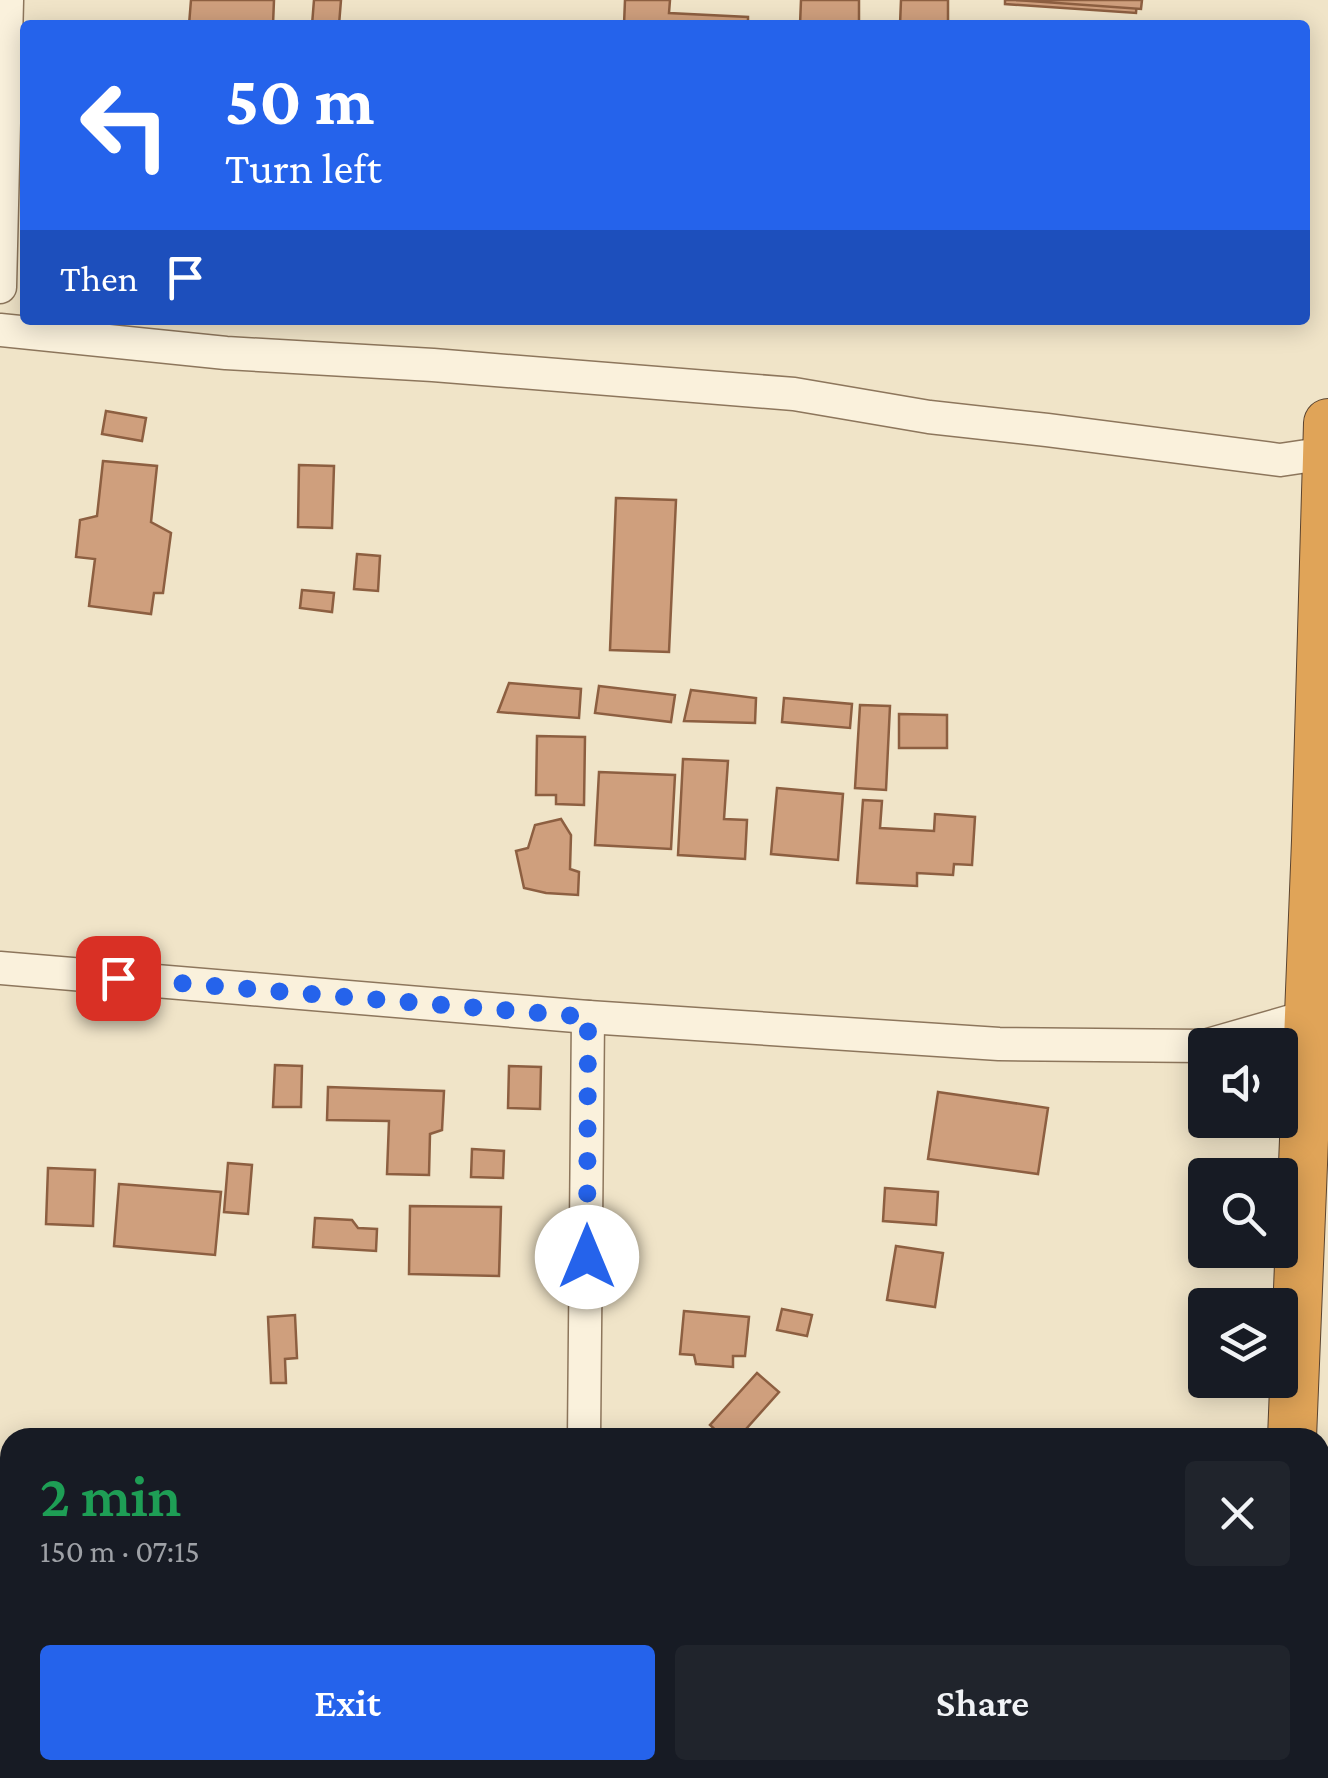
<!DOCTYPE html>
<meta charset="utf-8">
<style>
:root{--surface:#171b24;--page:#20242c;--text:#f1f3f6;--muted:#9ea1a6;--accent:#2563eb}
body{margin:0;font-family:"Crimson Pro",serif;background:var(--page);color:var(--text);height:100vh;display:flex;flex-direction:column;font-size:38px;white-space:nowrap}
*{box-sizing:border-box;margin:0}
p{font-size:32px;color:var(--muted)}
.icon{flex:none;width:55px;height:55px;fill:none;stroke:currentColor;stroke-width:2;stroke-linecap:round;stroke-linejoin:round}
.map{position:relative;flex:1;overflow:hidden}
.sheet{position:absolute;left:0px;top:1428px;width:1330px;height:352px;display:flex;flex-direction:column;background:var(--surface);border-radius:30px 30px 0 0;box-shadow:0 5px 25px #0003}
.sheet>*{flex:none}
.top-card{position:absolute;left:20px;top:20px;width:1290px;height:305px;border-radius:10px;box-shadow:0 5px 25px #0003;background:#2563eb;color:#fff;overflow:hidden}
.tools{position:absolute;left:1188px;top:1028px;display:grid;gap:20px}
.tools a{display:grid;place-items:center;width:110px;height:110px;border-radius:10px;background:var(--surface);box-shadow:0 5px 25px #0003;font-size:50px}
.pin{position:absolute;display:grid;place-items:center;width:85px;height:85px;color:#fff;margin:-42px;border-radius:20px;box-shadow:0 5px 15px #0006}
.me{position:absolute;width:110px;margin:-55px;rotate:0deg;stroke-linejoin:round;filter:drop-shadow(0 0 8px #0008)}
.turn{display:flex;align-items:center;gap:35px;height:210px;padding:0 40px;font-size:45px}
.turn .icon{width:130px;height:130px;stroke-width:2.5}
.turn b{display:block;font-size:70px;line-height:85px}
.then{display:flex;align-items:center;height:95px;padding:0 40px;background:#0003;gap:20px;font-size:38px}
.round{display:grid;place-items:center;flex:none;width:105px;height:105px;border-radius:10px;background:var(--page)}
.headline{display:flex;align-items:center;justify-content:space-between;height:170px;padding:0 40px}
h1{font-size:60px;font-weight:600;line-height:75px;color:#1e9e55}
.button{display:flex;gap:20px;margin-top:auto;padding:20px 40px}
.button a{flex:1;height:115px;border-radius:10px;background:var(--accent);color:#fff;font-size:40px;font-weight:600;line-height:115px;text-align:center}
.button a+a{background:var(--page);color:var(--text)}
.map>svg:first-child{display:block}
.building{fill:#cf9f7d;stroke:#8d5f41;stroke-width:2.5}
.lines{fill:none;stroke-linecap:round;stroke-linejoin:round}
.minor-casing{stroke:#8d765c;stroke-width:35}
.highway-casing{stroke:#5b4430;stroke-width:50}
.minor{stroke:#faf1dc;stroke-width:32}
.highway{stroke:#e0a458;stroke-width:48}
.route{stroke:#2563eb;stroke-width:18;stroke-dasharray:0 32.4}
</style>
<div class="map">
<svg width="1328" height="1778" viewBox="0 0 1328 1778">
<rect width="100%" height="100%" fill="#f0e4c8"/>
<g class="building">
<path d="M191 0H274L273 25H189Z"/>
<path d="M314 0H341L339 25H312Z"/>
<path d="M625 0H670L669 13 748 17V25H624Z"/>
<path d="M801 0H859V25H800Z"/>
<path d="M901 0H948V25H900Z"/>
<path d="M1005 0H1137L1136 13 1005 4Z"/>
<path d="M1016 0H1142L1141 9Z"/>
<path d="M106 411 146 418 142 441 102 434Z"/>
<path d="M103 461 157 466 151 522 171 533 163 593H154L151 614 89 606 95 559 76 557 80 520 97 516Z"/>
<path d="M299 465 334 466 332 528 298 527Z"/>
<path d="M616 498 676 500 669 652 610 650Z"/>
<path d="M357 554 380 556 378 591 354 589Z"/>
<path d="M302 590 334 593 332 612 300 608Z"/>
<path d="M509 683 581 689 579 718 498 712Z"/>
<path d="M599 686 675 695 671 722 595 713Z"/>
<path d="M691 690 756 698 755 723 684 721Z"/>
<path d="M784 698 852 704 850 728 782 722Z"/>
<path d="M860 705 890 706 886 790 855 788Z"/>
<path d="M899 714 947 715V748H899Z"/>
<path d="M537 736 585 737 584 805 556 804V795H536Z"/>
<path d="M683 759 728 761 724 819 747 820 745 859 678 855Z"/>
<path d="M599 772 675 775 671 849 595 845Z"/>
<path d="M777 788 843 794 838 860 771 854Z"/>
<path d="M863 800 882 801 880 828 934 831 935 814 975 817 972 865 954 864 953 875 917 873V886L857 883Z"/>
<path d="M561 819 571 835 570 869 579 872 578 895 546 893 524 888 516 851 528 848 535 825Z"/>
<path d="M275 1065 302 1066 301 1107H273Z"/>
<path d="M509 1066 541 1067 540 1109 508 1108Z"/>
<path d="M328 1087 444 1091 442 1130 430 1134 429 1175 387 1174 389 1121 327 1120Z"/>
<path d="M938 1092 1048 1108 1038 1174 928 1159Z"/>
<path d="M472 1149 504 1151 503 1178 471 1177Z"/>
<path d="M228 1163 252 1165 248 1214 224 1212Z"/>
<path d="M48 1168 95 1170 93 1226 46 1224Z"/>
<path d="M119 1184 221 1192 215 1255 114 1246Z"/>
<path d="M885 1188 938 1192 936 1225 883 1221Z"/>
<path d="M410 1206 501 1207 499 1276 409 1274Z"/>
<path d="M315 1218 352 1220 358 1228 377 1229 376 1251 313 1247Z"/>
<path d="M896 1246 943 1253 935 1307 887 1300Z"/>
<path d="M782 1309 812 1315 807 1336 777 1330Z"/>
<path d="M684 1311 749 1317 745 1356H733V1367L696 1364 694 1355 680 1354Z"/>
<path d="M295 1315 297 1358 285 1359 286 1383H271L268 1317Z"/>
<path d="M757 1373 779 1392 738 1438H724L710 1425Z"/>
</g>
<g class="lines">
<defs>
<g id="minor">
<path d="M0 287 7 0"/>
<path d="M0 330 226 353 433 365 794 394 929 417 1047 430 1280 460 1327 453"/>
<path d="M0 968 588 1017 999 1044 1205 1046"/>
<path d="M1208 1045 1309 1016"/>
<path d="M584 1438 588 1017"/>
<path d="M1320 1486 1328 1484"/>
<path d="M573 1778V1770"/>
</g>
<g id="highway">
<path d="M1292 1438 1316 841 1328 423"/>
<path d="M1278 1778 1279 1770"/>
</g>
</defs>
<use href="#minor" class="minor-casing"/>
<use href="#highway" class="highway-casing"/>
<use href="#minor" class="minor"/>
<use href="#highway" class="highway"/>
</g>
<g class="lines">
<path class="route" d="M118 978 588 1017 587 1257"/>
</g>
</svg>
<div class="tools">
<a><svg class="icon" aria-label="sound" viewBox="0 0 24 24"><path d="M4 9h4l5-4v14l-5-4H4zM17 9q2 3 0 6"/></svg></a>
<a><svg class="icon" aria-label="search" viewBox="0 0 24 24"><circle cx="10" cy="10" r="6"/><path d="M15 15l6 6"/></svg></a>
<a><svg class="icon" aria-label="layers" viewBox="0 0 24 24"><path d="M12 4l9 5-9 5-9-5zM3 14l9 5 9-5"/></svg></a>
</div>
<div class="pin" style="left:118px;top:978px;background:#d93025"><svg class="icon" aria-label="arrive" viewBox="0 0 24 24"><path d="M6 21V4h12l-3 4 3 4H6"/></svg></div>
<svg class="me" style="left:587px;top:1257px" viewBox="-20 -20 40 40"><circle r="19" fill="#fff"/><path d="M0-13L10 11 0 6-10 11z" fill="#2563eb"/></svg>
<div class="top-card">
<div class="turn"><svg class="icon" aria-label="left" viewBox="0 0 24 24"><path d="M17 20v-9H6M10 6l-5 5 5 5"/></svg><div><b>50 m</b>Turn left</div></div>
<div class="then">Then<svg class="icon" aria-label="arrive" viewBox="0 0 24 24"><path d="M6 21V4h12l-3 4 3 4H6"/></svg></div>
</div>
<section class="sheet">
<div class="headline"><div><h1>2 min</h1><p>150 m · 07:15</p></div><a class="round"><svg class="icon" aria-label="close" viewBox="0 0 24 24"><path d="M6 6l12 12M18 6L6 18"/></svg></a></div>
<div class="button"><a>Exit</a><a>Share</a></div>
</section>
</div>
